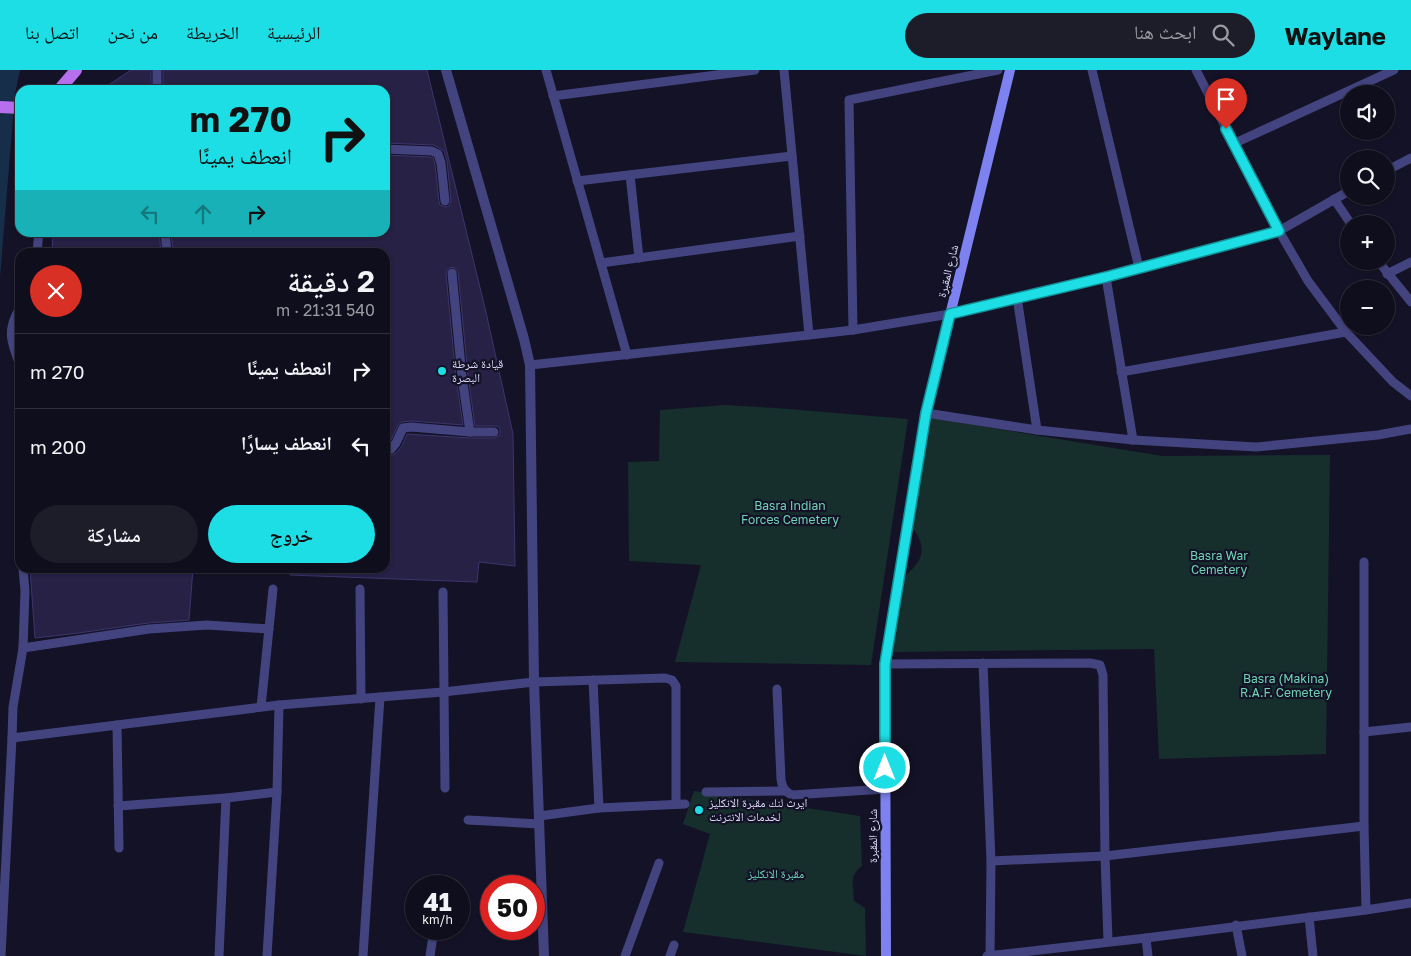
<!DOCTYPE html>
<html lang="ar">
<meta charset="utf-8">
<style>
:root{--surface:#0f0e1c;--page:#1d1c29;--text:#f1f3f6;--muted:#9b9ca3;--line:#2f2e3b;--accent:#1ddee5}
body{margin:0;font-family:"Golos Text","Noto Naskh Arabic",sans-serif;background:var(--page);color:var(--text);direction:rtl;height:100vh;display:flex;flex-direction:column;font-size:19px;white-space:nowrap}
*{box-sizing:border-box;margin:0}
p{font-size:16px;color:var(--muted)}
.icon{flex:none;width:28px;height:28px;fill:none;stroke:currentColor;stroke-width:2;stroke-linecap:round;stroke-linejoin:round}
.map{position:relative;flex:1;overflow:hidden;direction:ltr}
.drawer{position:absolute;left:15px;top:178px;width:375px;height:325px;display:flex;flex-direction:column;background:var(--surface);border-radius:15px;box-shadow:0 1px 4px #0004,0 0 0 1px var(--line);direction:rtl}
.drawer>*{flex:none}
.guide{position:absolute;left:15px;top:15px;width:375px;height:152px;border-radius:15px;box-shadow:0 1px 4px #0004,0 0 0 1px var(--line);direction:rtl;background:#1ddee5;color:#111;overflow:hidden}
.buttons{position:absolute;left:1340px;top:15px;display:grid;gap:10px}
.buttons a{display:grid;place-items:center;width:55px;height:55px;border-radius:50%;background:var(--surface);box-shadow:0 1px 4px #0004,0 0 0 1px var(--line);font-size:25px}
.speed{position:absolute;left:405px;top:805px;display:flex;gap:10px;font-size:25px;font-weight:700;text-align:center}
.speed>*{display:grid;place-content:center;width:65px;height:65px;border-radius:50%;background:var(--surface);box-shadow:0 1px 4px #0004,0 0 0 1px var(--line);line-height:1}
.speed small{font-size:12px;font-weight:400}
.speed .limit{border:8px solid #d22;background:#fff;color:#111}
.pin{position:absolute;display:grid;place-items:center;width:42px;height:42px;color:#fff;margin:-51px -21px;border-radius:50% 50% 50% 0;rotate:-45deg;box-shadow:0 0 5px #0007}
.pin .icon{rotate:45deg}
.me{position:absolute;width:55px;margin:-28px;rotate:0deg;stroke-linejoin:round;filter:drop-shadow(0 0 4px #0008)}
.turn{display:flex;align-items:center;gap:18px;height:105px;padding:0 15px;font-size:22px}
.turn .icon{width:65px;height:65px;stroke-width:2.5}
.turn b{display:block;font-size:35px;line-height:42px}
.lanes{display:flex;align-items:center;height:48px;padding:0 15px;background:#0003;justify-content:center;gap:25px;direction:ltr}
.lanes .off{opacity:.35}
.round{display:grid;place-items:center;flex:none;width:52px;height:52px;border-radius:26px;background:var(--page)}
.head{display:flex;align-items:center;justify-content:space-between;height:85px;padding:0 15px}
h1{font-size:30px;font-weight:600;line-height:38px}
.primary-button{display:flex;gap:10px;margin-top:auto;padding:10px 15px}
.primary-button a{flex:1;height:58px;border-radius:30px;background:var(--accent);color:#111;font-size:20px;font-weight:600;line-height:58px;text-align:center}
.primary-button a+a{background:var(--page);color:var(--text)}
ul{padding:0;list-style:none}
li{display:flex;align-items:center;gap:15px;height:75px;padding:0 15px;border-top:1px solid var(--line)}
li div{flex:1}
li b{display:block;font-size:19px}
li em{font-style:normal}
header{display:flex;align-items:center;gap:30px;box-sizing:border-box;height:70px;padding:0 25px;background:var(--accent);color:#111}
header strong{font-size:24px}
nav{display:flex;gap:28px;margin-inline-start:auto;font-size:18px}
.search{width:350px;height:45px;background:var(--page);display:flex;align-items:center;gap:12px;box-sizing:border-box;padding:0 18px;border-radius:28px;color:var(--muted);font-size:19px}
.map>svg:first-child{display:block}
.green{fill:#162f2d}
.water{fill:#172e4a}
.building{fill:#262145;stroke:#3d356e}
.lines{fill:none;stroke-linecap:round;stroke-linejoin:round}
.minor{stroke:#43447f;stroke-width:9}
.tertiary{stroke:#43447f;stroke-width:10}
.secondary{stroke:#7d82f0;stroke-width:10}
.primary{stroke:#b76fee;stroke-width:12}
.route-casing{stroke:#139095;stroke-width:12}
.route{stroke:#1ddee5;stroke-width:9}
.poi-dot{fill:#1ddee5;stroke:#141226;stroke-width:2}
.labels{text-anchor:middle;stroke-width:4.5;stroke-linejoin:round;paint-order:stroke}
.street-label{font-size:12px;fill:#dddbfb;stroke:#141226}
.poi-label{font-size:12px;fill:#dddbfb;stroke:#141226;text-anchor:start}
.park-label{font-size:12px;fill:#6fd3b4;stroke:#141226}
</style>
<header>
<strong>Waylane</strong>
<div class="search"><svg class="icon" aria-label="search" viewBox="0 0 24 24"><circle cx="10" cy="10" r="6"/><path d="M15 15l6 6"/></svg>ابحث هنا</div>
<nav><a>الرئيسية</a><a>الخريطة</a><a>من نحن</a><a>اتصل بنا</a></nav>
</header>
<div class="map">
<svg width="1411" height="886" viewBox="0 0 1411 886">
<rect width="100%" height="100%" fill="#141226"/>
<g class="green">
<path d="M725 335 776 338 908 349 871 595 675 592 701 495 629 491 628 392 659 391 660 340Z"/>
<path d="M932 348 1162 386 1330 385 1326 684 1159 689 1154 579 893 582 906 505C924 490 927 477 912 457Z"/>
<path d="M694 721 860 746 862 796C853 803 852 808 853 818 854 823 853 827 854 831L865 838 866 886 683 862 710 764 683 754Z"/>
</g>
<path class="water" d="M0 0H20L15 24 0 207Z"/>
<g class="building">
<path d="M131 0H151V20H101Z"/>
<path d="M163 0H427L485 238 513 364 515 496 479 492 477 512 290 505V498H385V386L392 385 396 383 402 376 407 364 470 368H494L500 365V359L497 356H475L468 306 458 202 455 198 451 197 447 200 446 204 456 308 463 355 411 351 402 352 398 355 391 370 388 373 385 374V182H173L171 162H385V85L430 87 433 88 435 94 439 132 440 135 445 137 449 136 451 131 447 91 444 81 434 75 385 73V20H163Z"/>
<path d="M53 162H159L161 182H52Z"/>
<path d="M30 498H193L189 550 148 553 79 563 35 568Z"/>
</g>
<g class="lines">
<g class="minor">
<path d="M546 0 627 285"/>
<path d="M784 0 809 265"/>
<path d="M1092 0 1139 198"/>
<path d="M1196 0 1279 161 1308 211 1346 262 1393 312 1411 326"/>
<path d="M157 20V0"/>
<path d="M553 26 755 0"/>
<path d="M1233 74 1394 0"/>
<path d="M385 79 432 81 438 84 441 93 445 131"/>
<path d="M1386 101 1411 88"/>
<path d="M630 105 639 188"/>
<path d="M577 111 792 86"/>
<path d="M1334 129 1351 154"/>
<path d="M165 162 167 182"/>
<path d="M37 182 39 162"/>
<path d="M1378 191 1411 232"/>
<path d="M601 193 800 166"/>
<path d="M452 203 462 307 470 362H494"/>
<path d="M1387 204 1411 192"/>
<path d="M1106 207 1133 370"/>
<path d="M1017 227 1037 360"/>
<path d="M20 238C6 260 11 272 20 295"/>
<path d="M853 260 849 30 998 0"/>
<path d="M530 295 809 265 853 260 950 244 1139 198 1279 161 1349 121"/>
<path d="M1121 302 1346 262"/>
<path d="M926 343 1037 360 1133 370 1256 377 1378 365 1411 359"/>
<path d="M385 380 391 379 396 373 403 358 411 357 470 362"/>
<path d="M20 450V458"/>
<path d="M1364 492V756L1366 840"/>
<path d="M360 519 361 629"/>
<path d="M443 522 445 718"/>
<path d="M23 578 149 559 207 555 269 559"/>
<path d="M983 593 991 791 990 886"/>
<path d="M885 594 1090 593 1100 595 1103 605 1105 786 1108 871"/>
<path d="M593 610 599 738"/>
<path d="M777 619 781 709C782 717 784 721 792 725L885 719"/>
<path d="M261 637 273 519"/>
<path d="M117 655 119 778"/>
<path d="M1364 662 1411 657"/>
<path d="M12 668 279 635 443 622 534 612 665 608 672 610 676 616V734"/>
<path d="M706 722 785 721"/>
<path d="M118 736 226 728 277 722"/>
<path d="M539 746 599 738 685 734"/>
<path d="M468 750 539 754"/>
<path d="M991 791 1105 786 1364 756"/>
<path d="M439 816 440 814"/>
<path d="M1309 847 1313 886"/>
<path d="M1236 855 1242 886"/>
<path d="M1146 868 1148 886"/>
<path d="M1 886 12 668 13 637 23 578 25 521 23 498"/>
<path d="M219 886 226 728"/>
<path d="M267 886 277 722 279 635"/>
<path d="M363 886 380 627"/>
<path d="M430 886 434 859"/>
<path d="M625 886 659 793"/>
<path d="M670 886 674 875"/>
<path d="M987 886 1146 868 1366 840 1411 833"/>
</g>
<path class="tertiary" d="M446 0 524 269 530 295 534 612 544 886"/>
<path class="secondary" d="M886 886 885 594 926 343 1010 0"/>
<g class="primary">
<path d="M59 20 76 0"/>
<path d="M0 37 20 38"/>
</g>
</g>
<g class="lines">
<defs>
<path id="route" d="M885 698V594L926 343 950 244 1106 207 1279 161 1226 59"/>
</defs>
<use href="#route" class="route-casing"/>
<use href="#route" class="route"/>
</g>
<g class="poi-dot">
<circle cx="442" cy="301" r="5"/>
<circle cx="699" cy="740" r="5"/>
</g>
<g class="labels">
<g class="street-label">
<text transform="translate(948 201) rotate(-76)" y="4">شارع المقبرة</text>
<text transform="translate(873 766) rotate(-90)" y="4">شارع المقبرة</text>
</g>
<g class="poi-label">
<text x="452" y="298">قيادة شرطة<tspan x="452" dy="14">البصرة</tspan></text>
<text x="709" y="737">ايرث لنك مقبرة الانكليز<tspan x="709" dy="14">لخدمات الانترنت</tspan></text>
</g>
<g class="park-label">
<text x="790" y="440">Basra Indian<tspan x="790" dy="14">Forces Cemetery</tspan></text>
<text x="1219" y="490">Basra War<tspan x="1219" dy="14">Cemetery</tspan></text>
<text x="1286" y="613">Basra (Makina)<tspan x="1286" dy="14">R.A.F. Cemetery</tspan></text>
<text x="776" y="808">مقبرة الانكليز</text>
</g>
</g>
</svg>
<div class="buttons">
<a><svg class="icon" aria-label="sound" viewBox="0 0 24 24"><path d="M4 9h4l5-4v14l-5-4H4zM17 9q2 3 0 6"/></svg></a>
<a><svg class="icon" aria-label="search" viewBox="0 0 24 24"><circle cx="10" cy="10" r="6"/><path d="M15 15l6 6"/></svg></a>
<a>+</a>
<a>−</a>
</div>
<div class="speed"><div>41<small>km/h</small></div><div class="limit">50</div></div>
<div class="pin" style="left:1226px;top:59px;background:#d93025"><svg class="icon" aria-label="arrive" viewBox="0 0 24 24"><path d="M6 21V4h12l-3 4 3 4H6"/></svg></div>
<svg class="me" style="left:885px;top:698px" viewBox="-20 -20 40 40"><circle r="17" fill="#1ddee5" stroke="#fff" stroke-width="3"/><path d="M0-11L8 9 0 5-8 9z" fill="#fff"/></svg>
<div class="guide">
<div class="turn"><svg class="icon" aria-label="right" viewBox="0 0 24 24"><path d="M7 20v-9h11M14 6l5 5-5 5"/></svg><div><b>270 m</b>انعطف يمينًا</div></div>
<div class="lanes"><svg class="icon off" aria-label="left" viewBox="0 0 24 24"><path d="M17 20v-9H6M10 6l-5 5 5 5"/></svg><svg class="icon off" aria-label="ahead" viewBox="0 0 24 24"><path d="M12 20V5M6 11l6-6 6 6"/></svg><svg class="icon" aria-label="right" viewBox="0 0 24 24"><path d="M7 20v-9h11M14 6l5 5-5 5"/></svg></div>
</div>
<section class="drawer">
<div class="head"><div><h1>2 دقيقة</h1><p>540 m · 21:31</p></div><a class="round" style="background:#d93025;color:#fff"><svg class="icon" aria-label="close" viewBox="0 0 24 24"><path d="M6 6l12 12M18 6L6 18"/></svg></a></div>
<ul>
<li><svg class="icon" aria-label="right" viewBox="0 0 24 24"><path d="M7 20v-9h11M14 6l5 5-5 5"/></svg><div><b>انعطف يمينًا</b></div><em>270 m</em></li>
<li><svg class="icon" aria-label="left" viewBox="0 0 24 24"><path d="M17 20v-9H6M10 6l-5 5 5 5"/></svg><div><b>انعطف يسارًا</b></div><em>200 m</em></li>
</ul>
<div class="primary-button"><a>خروج</a><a>مشاركة</a></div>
</section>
</div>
